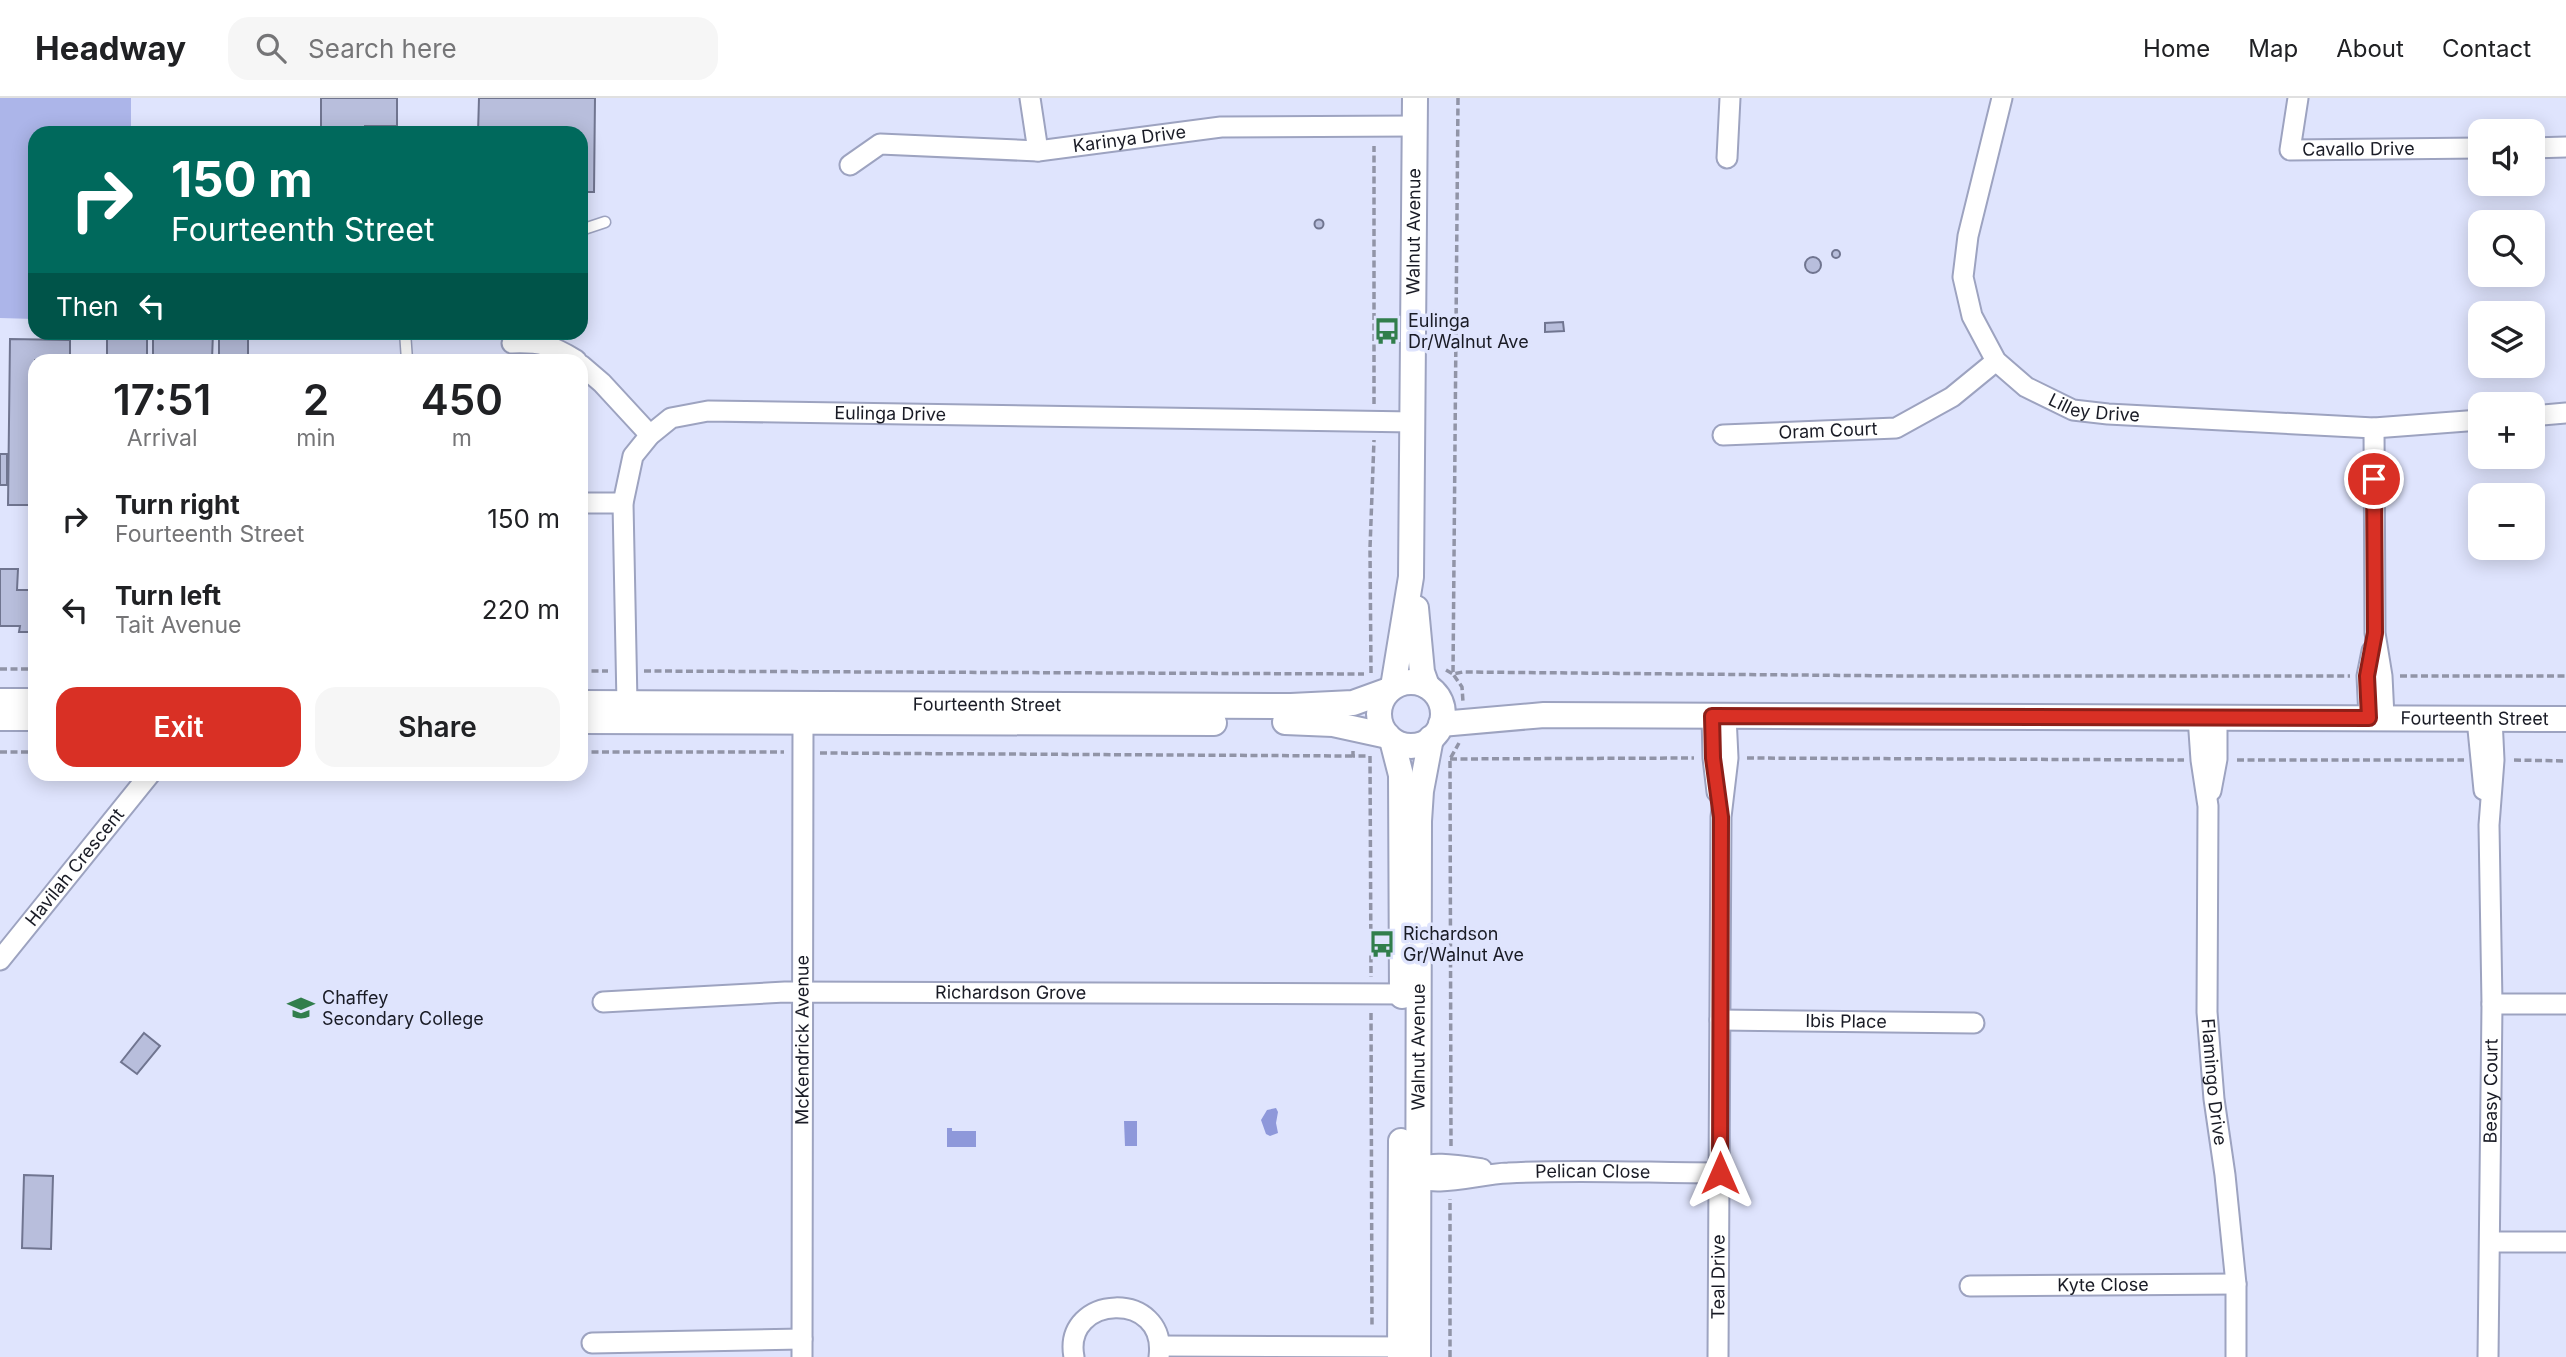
<!DOCTYPE html>
<meta charset="utf-8">
<style>
:root{--surface:#fff;--page:#f6f6f6;--text:#202124;--muted:#757577;--line:#e0e0e0;--accent:#d93025}
body{margin:0;font-family:Inter,sans-serif;background:var(--page);color:var(--text);height:100vh;display:flex;flex-direction:column;font-size:26px;white-space:nowrap}
*{box-sizing:border-box;margin:0}
p{font-size:23px;color:var(--muted)}
.icon{flex:none;width:38px;height:38px;fill:none;stroke:currentColor;stroke-width:2;stroke-linecap:round;stroke-linejoin:round}
.map{position:relative;flex:1;overflow:hidden}
.panel{position:absolute;left:28px;top:256px;width:560px;height:427px;display:flex;flex-direction:column;background:var(--surface);border-radius:21px;box-shadow:0 4px 18px #0003}
.panel>*{flex:none}
.banner{position:absolute;left:28px;top:28px;width:560px;height:214px;border-radius:21px;box-shadow:0 4px 18px #0003;background:#00695c;color:#fff;overflow:hidden}
.tools{position:absolute;left:2468px;top:21px;display:grid;gap:14px}
.tools a{display:grid;place-items:center;width:77px;height:77px;border-radius:14px;background:var(--surface);box-shadow:0 4px 18px #0003;font-size:35px}
.pin{position:absolute;display:grid;place-items:center;width:60px;height:60px;color:#fff;margin:-30px;border:4px solid #fff;border-radius:50%;box-shadow:0 2px 7px #0007}
.me{position:absolute;width:77px;margin:-38px;rotate:0deg;stroke-linejoin:round;filter:drop-shadow(0 0 5px #0008)}
.turn{display:flex;align-items:center;gap:24px;height:147px;padding:0 28px;font-size:32px}
.turn .icon{width:91px;height:91px;stroke-width:2.5}
.turn b{display:block;font-size:49px;line-height:60px}
.then{display:flex;align-items:center;height:66px;padding:0 28px;background:#0003;gap:14px;font-size:26px}
.eta{display:flex;justify-content:space-evenly;align-items:center;height:119px;text-align:center}
.eta b{font-size:42px;font-weight:600;line-height:49px}
.action{display:flex;gap:14px;margin-top:auto;padding:14px 28px}
.action a{flex:1;height:80px;border-radius:21px;background:var(--accent);color:#fff;font-size:28px;font-weight:600;line-height:80px;text-align:center}
.action a+a{background:var(--page);color:var(--text)}
ul{padding:0;list-style:none}
li{display:flex;align-items:center;gap:21px;height:91px;padding:0 28px}
li div{flex:1}
li b{display:block;font-size:26px}
li em{font-style:normal}
header{display:flex;align-items:center;gap:42px;box-sizing:border-box;height:98px;padding:0 35px;background:var(--surface);border-bottom:2px solid var(--line)}
header strong{font-size:33px}
nav{display:flex;gap:38px;margin-inline-start:auto;font-size:24px}
.search{width:490px;height:63px;background:var(--page);display:flex;align-items:center;gap:18px;box-sizing:border-box;padding:0 24px;border-radius:21px;color:var(--muted);font-size:26px}
.map>svg:first-child{display:block}
.green{fill:#acb5e9}
.water{fill:#8e98da}
.building{fill:#b8bedc;stroke:#707590;stroke-width:2}
.lines{fill:none;stroke-linecap:round;stroke-linejoin:round}
.service-casing{stroke:#9da3c0;stroke-width:13}
.minor-casing{stroke:#9da3c0;stroke-width:23}
.tertiary-casing{stroke:#9da3c0;stroke-width:28}
.path{stroke:#9194a7;stroke-width:3.5;stroke-dasharray:7 3.5;stroke-linecap:butt}
.service{stroke:#fff;stroke-width:10}
.minor{stroke:#fff;stroke-width:19}
.tertiary{stroke:#fff;stroke-width:24}
.route-casing{stroke:#8d1f18;stroke-width:18}
.route{stroke:#d93025;stroke-width:12}
.labels{text-anchor:middle;stroke-width:7;stroke-linejoin:round;paint-order:stroke}
.street-label{font-size:18px;fill:#191b25;stroke:#dfe4fd}
.poi-label{font-size:18px;fill:#191b25;stroke:#dfe4fd;text-anchor:start}
</style>
<header>
<strong>Headway</strong>
<div class="search"><svg class="icon" aria-label="search" viewBox="0 0 24 24"><circle cx="10" cy="10" r="6"/><path d="M15 15l6 6"/></svg>Search here</div>
<nav><a>Home</a><a>Map</a><a>About</a><a>Contact</a></nav>
</header>
<div class="map">
<svg width="2566" height="1259" viewBox="0 0 2566 1259">
<rect width="100%" height="100%" fill="#dfe4fd"/>
<path class="green" d="M0 0H131V35H35V221L0 220Z"/>
<g class="water">
<path d="M1276 1010 1278 1014 1276 1025 1278 1035 1270 1038 1266 1036 1261 1022 1267 1012Z"/>
<path d="M1124 1023H1137V1048H1125Z"/>
<path d="M947 1030H952V1033H976V1049H947Z"/>
</g>
<g class="building">
<path d="M321 0H397V28H365V35H321Z"/>
<path d="M479 0H595L594 94H581V35H478Z"/>
<circle cx="1319" cy="126" r="4.5"/>
<circle cx="1836" cy="156" r="4"/>
<circle cx="1813" cy="167" r="8"/>
<path d="M1563 224 1564 233 1545 234V225Z"/>
<rect x="107" y="234" width="40" height="28"/>
<path d="M153 234H213L212 262H153Z"/>
<rect x="219" y="234" width="29" height="28"/>
<path d="M10 241 70 242V262H35V407H8Z"/>
<rect x="0" y="356" width="7" height="31"/>
<path d="M0 471H18L17 492H35V534H19L20 528H0Z"/>
<path d="M144 935 160 948 137 976 121 964Z"/>
<path d="M24 1077 53 1078 51 1151 22 1150Z"/>
</g>
<g class="lines">
<defs>
<g id="service">
<path d="M581 132 605 124"/>
<path d="M405 234 407 262"/>
</g>
<g id="minor">
<path d="M1030 0 1038 53"/>
<path id="s1" d="M2002 0 1968 138 1963 179 1972 218 1996 263 2026 289 2073 312 2108 316 2374 330 2480 322"/>
<path id="s2" d="M2298 0 2290 52 2480 50"/>
<path d="M2532 50 2566 49"/>
<path d="M1727 60 1730 0"/>
<path id="s3" d="M850 67 880 46 1038 53 1221 29 1414 28"/>
<path d="M512 245C540 244 552 247 576 262"/>
<path d="M581 267 602 285 650 337"/>
<path d="M2532 318 2566 315"/>
<path d="M2374 330 2375 535 2382 578 2384 619"/>
<path id="s4" d="M1723 337 1896 330 1952 299 1996 263"/>
<path d="M581 405H623"/>
<path id="s5" d="M627 605 623 405 633 358 650 337 671 320 708 313 1413 324"/>
<path d="M1712 618 1713 660 1717 694"/>
<path id="s6" d="M2198 619 2201 662 2208 708 2207 914 2214 1001 2225 1077 2236 1186V1259"/>
<path d="M2369 620 2367 578 2372 553"/>
<path d="M2477 621 2484 692"/>
<path d="M2211 693 2217 661V619"/>
<path id="s7" d="M0 862 150 676"/>
<path id="s8" d="M603 904 785 894 1414 896"/>
<path d="M2492 906H2566"/>
<path id="s9" d="M1720 922 1974 925"/>
<path d="M1405 1072C1430 1062 1457 1067 1482 1071"/>
<path id="s10" d="M1407 1077C1437 1091 1476 1076 1508 1075 1578 1071 1649 1075 1719 1075"/>
<path d="M2490 1144H2566"/>
<path id="s11" d="M1970 1188 2236 1186"/>
<path d="M592 1245 802 1241"/>
<path d="M1160 1248 1411 1249"/>
<path id="s12" d="M802 1259 803 624"/>
<path d="M1074 1259C1062 1196 1168 1191 1159 1259"/>
<path id="s13" d="M1718 1259 1721 719 1728 660 1726 618"/>
<path id="s14" d="M2488 1259 2492 906 2489 727 2494 662 2492 620"/>
</g>
<g id="tertiary">
<path d="M1416 510 1422 574 1427 588"/>
<circle cx="1411" cy="616" r="32"/>
<path id="s15" d="M1393 589 1411 479 1415 0"/>
<path d="M0 603H35"/>
<path id="s16" d="M581 605 1291 608 1353 605 1389 592"/>
<path d="M0 620H35"/>
<path d="M581 623 1214 625"/>
<path d="M1285 624 1333 626 1388 638"/>
<path id="s17" d="M1441 626 1544 617 2566 621"/>
<path d="M1392 642 1401 677 1402 898"/>
<path d="M1400 1259 1401 1043"/>
<path id="s18" d="M1418 1259 1419 723 1421 693 1431 640"/>
</g>
</defs>
<use href="#service" class="service-casing"/>
<use href="#minor" class="minor-casing"/>
<use href="#tertiary" class="tertiary-casing"/>
<g class="path">
<path d="M1458 0 1453 576 1462 589 1463 604"/>
<path d="M1374 306V48"/>
<path d="M0 571H35"/>
<path d="M1446 572 1453 576 1463 574 1908 578H2350"/>
<path d="M581 573H608"/>
<path d="M644 573 1364 576"/>
<path d="M1371 575 1370 450 1374 342"/>
<path d="M2400 578H2566"/>
<path d="M1353 653V658H1369"/>
<path d="M0 654H35"/>
<path d="M581 654H784"/>
<path d="M820 655 1353 658"/>
<path d="M1370 658 1371 879"/>
<path d="M1747 660 2184 662"/>
<path d="M1450 661 1694 660"/>
<path d="M2237 662H2464"/>
<path d="M2514 662 2566 663"/>
<path d="M1371 915 1372 1229"/>
<path d="M1451 1048 1450 661 1459 645"/>
<path d="M1450 1259V1101"/>
</g>
<use href="#service" class="service"/>
<use href="#minor" class="minor"/>
<use href="#tertiary" class="tertiary"/>
</g>
<g class="lines">
<defs>
<path id="route" d="M1720 1075 1721 719 1713 660 1712 618 2369 620 2367 578 2375 535 2374 381"/>
</defs>
<use href="#route" class="route-casing"/>
<use href="#route" class="route"/>
</g>
<defs>
<symbol id="bus-bare" viewBox="-9 -9 18 18"><path d="M-5-6H5V4H4V6H2V4H-2V6H-4V4H-5ZM-3.5-4V0h7V-4ZM-3.5 1.2v1.5H-2V1.2ZM2 1.2v1.5H3.5V1.2Z" fill="#317e4c" stroke="#dfe4fd" stroke-width="2.5" paint-order="stroke"/></symbol>
<symbol id="school-bare" viewBox="-9 -9 18 18"><path d="M0-5L7-2L0 1L-7-2ZM-4 1L0 2.5L4 1V4Q0 6-4 4Z" fill="#317e4c" stroke="#dfe4fd" stroke-width="2.5" paint-order="stroke"/></symbol>
</defs>
<g fill-rule="evenodd">
<use href="#bus-bare" x="1368" y="214" width="38" height="38"/>
<use href="#bus-bare" x="1363" y="827" width="38" height="38"/>
<use href="#school-bare" x="282" y="891" width="38" height="38"/>
</g>
<g class="labels">
<g class="street-label">
<text dy="6" stroke="none"><textPath href="#s3" startOffset="287">Karinya Drive</textPath></text>
<text dy="6" stroke="none"><textPath href="#s2" startOffset="121">Cavallo Drive</textPath></text>
<text dy="6" stroke="none"><textPath href="#s15" startOffset="457">Walnut Avenue</textPath></text>
<text dy="6" stroke="none"><textPath href="#s1" startOffset="387">Lilley Drive</textPath></text>
<text dy="6" stroke="none"><textPath href="#s5" startOffset="522">Eulinga Drive</textPath></text>
<text dy="6" stroke="none"><textPath href="#s4" startOffset="105">Oram Court</textPath></text>
<text dy="6" stroke="none"><textPath href="#s16" startOffset="406">Fourteenth Street</textPath></text>
<text dy="6" stroke="none"><textPath href="#s17" startOffset="1034">Fourteenth Street</textPath></text>
<text dy="6" stroke="none"><textPath href="#s7" startOffset="119">Havilah Crescent</textPath></text>
<text dy="6" stroke="none"><textPath href="#s8" startOffset="408">Richardson Grove</textPath></text>
<text dy="6" stroke="none"><textPath href="#s9" startOffset="126">Ibis Place</textPath></text>
<text dy="6" stroke="none"><textPath href="#s12" startOffset="317">McKendrick Avenue</textPath></text>
<text dy="6" stroke="none"><textPath href="#s18" startOffset="310">Walnut Avenue</textPath></text>
<text dy="6" stroke="none"><textPath href="#s6" startOffset="366">Flamingo Drive</textPath></text>
<text dy="6" stroke="none"><textPath href="#s14" startOffset="266">Beasy Court</textPath></text>
<text dy="6" stroke="none"><textPath href="#s10" startOffset="187">Pelican Close</textPath></text>
<text dy="6" stroke="none"><textPath href="#s13" startOffset="80">Teal Drive</textPath></text>
<text dy="6" stroke="none"><textPath href="#s11" startOffset="133">Kyte Close</textPath></text>
</g>
<g class="poi-label">
<text x="1408" y="229">Eulinga<tspan x="1408" dy="21">Dr/Walnut Ave</tspan></text>
<text x="1403" y="842">Richardson<tspan x="1403" dy="21">Gr/Walnut Ave</tspan></text>
<text x="322" y="906">Chaffey<tspan x="322" dy="21">Secondary College</tspan></text>
</g>
</g>
</svg>
<div class="tools">
<a><svg class="icon" aria-label="sound" viewBox="0 0 24 24"><path d="M4 9h4l5-4v14l-5-4H4zM17 9q2 3 0 6"/></svg></a>
<a><svg class="icon" aria-label="search" viewBox="0 0 24 24"><circle cx="10" cy="10" r="6"/><path d="M15 15l6 6"/></svg></a>
<a><svg class="icon" aria-label="layers" viewBox="0 0 24 24"><path d="M12 4l9 5-9 5-9-5zM3 14l9 5 9-5"/></svg></a>
<a>+</a>
<a>−</a>
</div>
<div class="pin" style="left:2374px;top:381px;background:#d93025"><svg class="icon" aria-label="arrive" viewBox="0 0 24 24"><path d="M6 21V4h12l-3 4 3 4H6"/></svg></div>
<svg class="me" style="left:1720px;top:1075px" viewBox="-20 -20 40 40"><path d="M0-17L14 15 0 8-14 15z" fill="#d93025" stroke="#fff" stroke-width="4"/></svg>
<div class="banner">
<div class="turn"><svg class="icon" aria-label="right" viewBox="0 0 24 24"><path d="M7 20v-9h11M14 6l5 5-5 5"/></svg><div><b>150 m</b>Fourteenth Street</div></div>
<div class="then">Then<svg class="icon" aria-label="left" viewBox="0 0 24 24"><path d="M17 20v-9H6M10 6l-5 5 5 5"/></svg></div>
</div>
<section class="panel">
<div class="eta">
<div><b>17:51</b><p>Arrival</p></div>
<div><b>2</b><p>min</p></div>
<div><b>450</b><p>m</p></div>
</div>
<ul>
<li><svg class="icon" aria-label="right" viewBox="0 0 24 24"><path d="M7 20v-9h11M14 6l5 5-5 5"/></svg><div><b>Turn right</b><p>Fourteenth Street</p></div><em>150 m</em></li>
<li><svg class="icon" aria-label="left" viewBox="0 0 24 24"><path d="M17 20v-9H6M10 6l-5 5 5 5"/></svg><div><b>Turn left</b><p>Tait Avenue</p></div><em>220 m</em></li>
</ul>
<div class="action"><a>Exit</a><a>Share</a></div>
</section>
</div>
